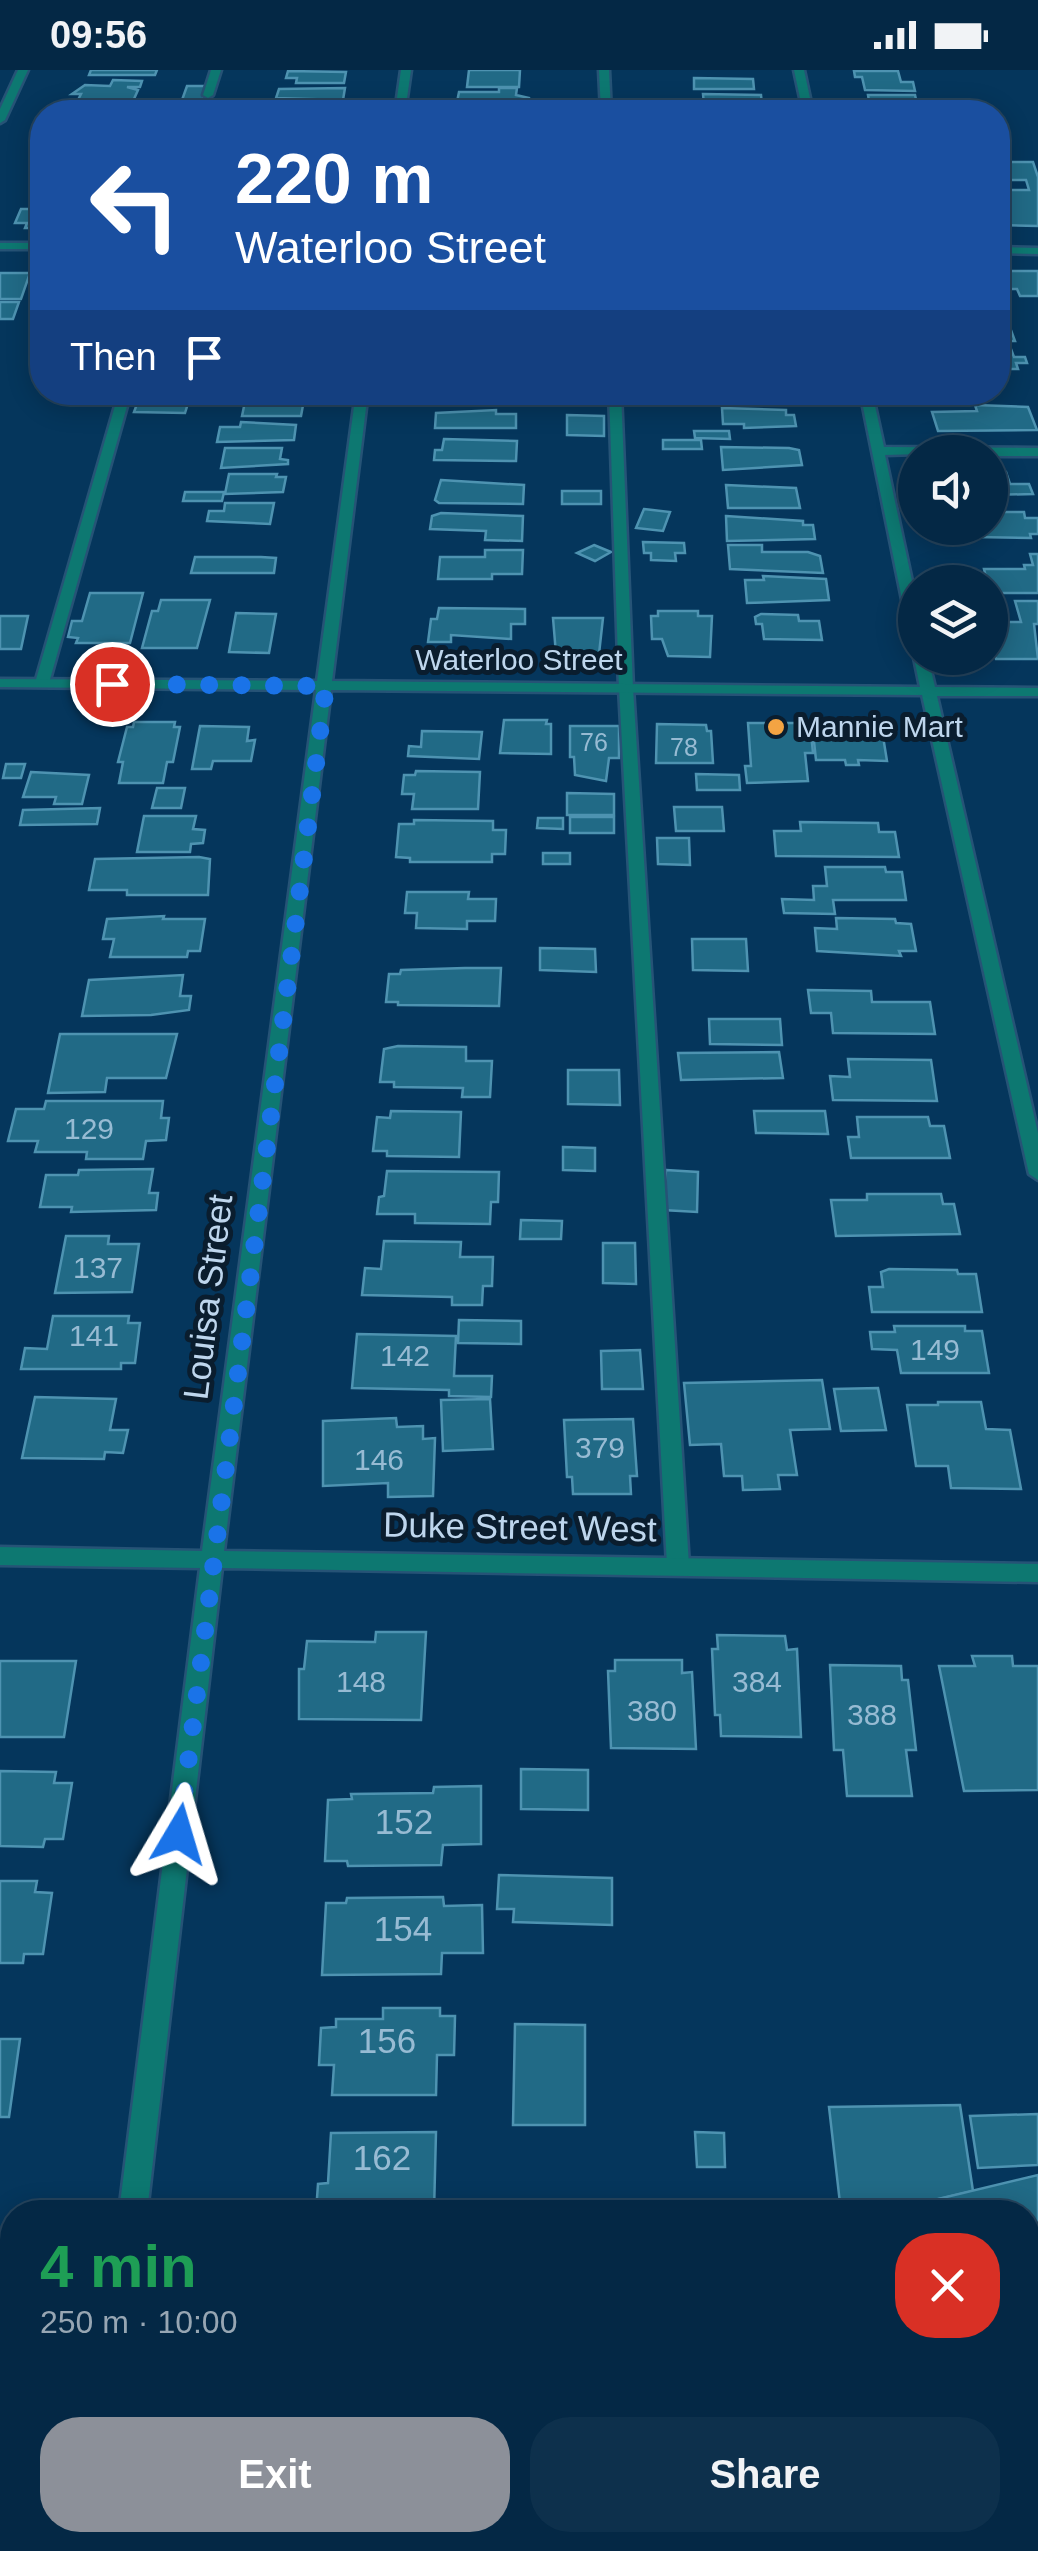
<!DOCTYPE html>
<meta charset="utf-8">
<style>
:root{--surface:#042845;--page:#0d304c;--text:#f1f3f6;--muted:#97a6b3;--line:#25445e;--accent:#8c9099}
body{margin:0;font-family:Arial,sans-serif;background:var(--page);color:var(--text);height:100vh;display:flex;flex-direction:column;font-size:38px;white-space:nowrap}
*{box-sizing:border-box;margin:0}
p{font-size:32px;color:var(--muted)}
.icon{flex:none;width:55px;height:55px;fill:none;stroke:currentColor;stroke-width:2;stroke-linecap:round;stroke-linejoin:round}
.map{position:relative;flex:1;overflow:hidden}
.side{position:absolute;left:0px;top:2130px;width:1040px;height:352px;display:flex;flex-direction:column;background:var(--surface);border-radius:40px 40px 0 0;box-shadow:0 5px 25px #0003,0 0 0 2px var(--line)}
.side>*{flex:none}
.hud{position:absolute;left:30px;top:30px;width:980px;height:305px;border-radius:40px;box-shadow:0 5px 25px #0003,0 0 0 2px var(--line);background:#1a4fa0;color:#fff;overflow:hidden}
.controls{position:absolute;left:898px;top:365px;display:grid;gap:20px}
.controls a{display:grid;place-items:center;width:110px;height:110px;border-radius:50%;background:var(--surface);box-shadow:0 5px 25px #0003,0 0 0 2px var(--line);font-size:50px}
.pin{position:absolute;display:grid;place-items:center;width:85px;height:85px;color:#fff;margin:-42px;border:5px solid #fff;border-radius:50%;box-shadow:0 2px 10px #0007}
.me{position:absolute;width:110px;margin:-55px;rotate:7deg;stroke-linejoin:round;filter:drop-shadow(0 0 8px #0008)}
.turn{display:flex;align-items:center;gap:35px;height:210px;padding:0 40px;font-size:45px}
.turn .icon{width:130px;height:130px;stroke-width:2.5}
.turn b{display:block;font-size:70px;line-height:85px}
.then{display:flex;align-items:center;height:95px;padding:0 40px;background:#0003;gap:20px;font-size:38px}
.round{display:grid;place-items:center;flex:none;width:105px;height:105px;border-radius:40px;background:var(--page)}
.summary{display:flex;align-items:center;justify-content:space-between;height:170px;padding:0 40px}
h1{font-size:60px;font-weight:600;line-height:75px;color:#1e9e55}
.cta{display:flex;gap:20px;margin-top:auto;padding:20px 40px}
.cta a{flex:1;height:115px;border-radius:40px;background:var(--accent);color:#fff;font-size:40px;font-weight:600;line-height:115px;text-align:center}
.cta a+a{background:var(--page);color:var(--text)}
.status{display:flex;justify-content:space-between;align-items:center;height:70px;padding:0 50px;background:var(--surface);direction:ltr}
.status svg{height:28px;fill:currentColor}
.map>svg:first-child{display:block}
.built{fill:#06406b}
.green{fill:#70460c}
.building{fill:#216a86;stroke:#4e93b1;stroke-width:2.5}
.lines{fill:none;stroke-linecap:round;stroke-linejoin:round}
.service-casing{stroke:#265376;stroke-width:5}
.minor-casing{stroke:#265376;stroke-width:5}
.tertiary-casing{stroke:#265376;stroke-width:5}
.service{fill:#0d7871;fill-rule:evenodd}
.minor{fill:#0d7871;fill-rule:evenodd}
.tertiary{fill:#0d7871;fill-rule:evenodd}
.route{stroke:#1a73e8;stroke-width:18;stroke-dasharray:0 32.4}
.poi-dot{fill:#f3a443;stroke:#0a1d2e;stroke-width:4}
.labels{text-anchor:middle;stroke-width:10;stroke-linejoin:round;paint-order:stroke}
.far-number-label{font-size:25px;fill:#97bbd3}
.far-street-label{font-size:30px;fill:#bed6ed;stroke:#0a1d2e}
.far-poi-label{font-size:30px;fill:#bed6ed;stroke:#0a1d2e;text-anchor:start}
.number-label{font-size:30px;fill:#97bbd3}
.street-label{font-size:35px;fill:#bed6ed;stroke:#0a1d2e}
.near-number-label{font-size:35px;fill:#97bbd3}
</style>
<div class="status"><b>09:56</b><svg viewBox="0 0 49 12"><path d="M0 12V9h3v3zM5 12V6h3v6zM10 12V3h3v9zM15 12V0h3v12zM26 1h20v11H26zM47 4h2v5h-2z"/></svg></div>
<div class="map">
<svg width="1038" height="2481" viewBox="0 0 1038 2481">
<rect width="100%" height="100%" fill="#05365c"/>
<path class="built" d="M1038 2105V2481H768V2470H1028V2142H884Z"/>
<path class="green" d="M171 30H252L249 42H167Z"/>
<g class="building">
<path d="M91 0H157L155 5H89Z"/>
<path d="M469 0H520L519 17H467Z"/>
<path d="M288 1 346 2 344 13H296L297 8H286Z"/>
<path d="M854 1H898L901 12H913L915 21 865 20 862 7H855Z"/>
<path d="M694 8 753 9 754 19H694Z"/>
<path d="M113 10 142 11 140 17H127L138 20 134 29 78 30 81 24H72L85 15 110 16Z"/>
<path d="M187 16H207L203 30H182Z"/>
<path d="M345 18 343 30 276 28 279 19Z"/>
<path d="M499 18H517L516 25 529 28V35L457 32 459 22H499Z"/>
<path d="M703 24 761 25 762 35H704Z"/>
<path d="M868 25H915L918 38H863L861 31H869Z"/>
<path d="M73 32H131L128 39 112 42H58L61 35H72Z"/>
<path d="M290 35 333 36H341L340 42H278Z"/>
<rect x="619" y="38" width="51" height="4"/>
<path d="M998 92H1033L1038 107V156L998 155V120H1029L1026 110H998Z"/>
<path d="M21 139H42V158H25L27 153H15Z"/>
<path d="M1009 201H1038V226H1020L1017 219H1010L1004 202Z"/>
<path d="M0 203H30L21 229H0Z"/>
<path d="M0 232H19L13 249H0Z"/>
<path d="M998 252H1008L1015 271H998Z"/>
<path d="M998 279H1011L1014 287H1025L1027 293H1016L1018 299H998Z"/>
<path d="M443 322H515V331H448L443 329Z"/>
<path d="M723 322H796L797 331 724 332Z"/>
<path d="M140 326 190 327 185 343 134 342Z"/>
<path d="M246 327 304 330 301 346H242Z"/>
<path d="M975 335 1028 337 1037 360 938 361 932 342 977 341Z"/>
<path d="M722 338 786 340V345H794L796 356 744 358V354H723Z"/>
<path d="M496 340V344H516V358H435L436 343Z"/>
<path d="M567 345 604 346V366L567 365Z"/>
<path d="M241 352 296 355 294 370 217 372 220 357H240Z"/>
<path d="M694 361H729L730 369 695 368Z"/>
<path d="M444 369 517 371 516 391 434 390 435 380H442Z"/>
<path d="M663 370H701L702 379H663Z"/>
<path d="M721 377 789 378 799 380 802 395 723 400Z"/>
<path d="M225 378H282L280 389 288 390V394L221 398Z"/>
<path d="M990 402H1006L1010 414H1029L1033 424 990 425Z"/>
<path d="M229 404H277L276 407H286L283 422 225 424Z"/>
<path d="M441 410 524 415 523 434 439 433 435 430Z"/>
<path d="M726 415 796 418 800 438H728Z"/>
<rect x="562" y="421" width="39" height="13"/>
<path d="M185 422H224L222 431H183Z"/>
<path d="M225 433H274L270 454 207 451 209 441H224Z"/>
<path d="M644 439 670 442 663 461 636 458Z"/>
<path d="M993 442H1024L1025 448H1038V464H1030L1031 468 976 467 973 458H990Z"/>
<path d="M441 443 523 446 522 471 485 470 486 461 430 459 432 446Z"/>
<path d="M726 446 803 451V455H813L815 469 727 471Z"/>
<path d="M643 472 684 473 685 483H675L676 491 651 490V483H644Z"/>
<path d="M594 475 611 482 595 491 577 483Z"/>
<path d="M728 475H762V482H808L820 486 823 503 730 499Z"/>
<path d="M485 480H523L522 504H492V509H438L440 487H485Z"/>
<path d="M1030 484H1038V523H990L984 499H1025L1024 495H1033Z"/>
<path d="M195 487H261L276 488 274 503H191Z"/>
<path d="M763 506 826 509 829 530 747 533 745 510H764Z"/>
<path d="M90 523H143L130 573H76L78 568 68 567 72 551H82Z"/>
<path d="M161 530H210L197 578H142L152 541H158Z"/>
<path d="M1015 531H1038V554H1034L1038 589H996L992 580 990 552H1021Z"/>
<path d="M439 538 525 539V554H511V569L451 565V572H428L431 549H437Z"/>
<path d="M658 541H698V546H712L710 587 668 586 662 569H652L651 546H658Z"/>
<path d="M236 543 276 544 269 583 229 582Z"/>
<path d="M761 544 798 545 799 551H819L822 570 764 569 762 554H756L755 547Z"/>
<path d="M0 546H28L21 579H0Z"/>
<path d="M553 548H603L599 584H556Z"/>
<path d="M504 650H547L546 654H551V684L500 683Z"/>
<path d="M134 652H175L174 657H180L173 692H167L163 713H119L123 692H118L127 657H133Z"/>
<path d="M748 653H810L813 683H805L808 711 747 713 745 696H751Z"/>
<path d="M812 653 881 654 887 691 858 690 859 695H846L845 690H816Z"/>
<path d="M657 654 706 655 707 661H711L713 693H656Z"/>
<path d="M200 656 249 657 247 671 255 670 251 691H213L211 699H192Z"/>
<path d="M570 656H619V688H609L606 711 575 705 574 687H570Z"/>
<path d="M422 661 482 662 479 689 408 686 409 676 421 677Z"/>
<path d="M6 694H25L21 708H3Z"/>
<path d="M416 701 480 702 478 739H412L414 724H402L404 705H415Z"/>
<path d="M31 702 89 705 82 734H54L56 727H23Z"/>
<path d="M696 704 739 705 740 720H697Z"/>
<path d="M157 718H185L181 738H152Z"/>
<path d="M567 723 614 724V745H567Z"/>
<path d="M674 737H722L724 761H676Z"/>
<path d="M100 738 97 754 20 755 23 740Z"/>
<path d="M144 746H196L193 759 205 760 203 773 191 774 190 782H137Z"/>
<rect x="570" y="747" width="44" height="16"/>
<path d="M538 748H563V759L537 758Z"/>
<path d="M414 750 493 751V760H506L505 784H492V792H410V788L396 787 399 754H414Z"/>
<path d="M800 752 878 753 879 762H895L899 787 776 786 774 761H801Z"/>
<path d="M657 768H689L690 795 658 794Z"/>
<rect x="543" y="783" width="27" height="11"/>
<path d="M199 787 210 789 208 825H127V820H89L95 789Z"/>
<path d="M825 797H885L886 802H902L906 830H833L835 844 784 843 782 829 814 830 813 816H827Z"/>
<path d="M407 822H469L468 829H496L495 851H467V859L416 858 417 843H405Z"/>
<path d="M164 846 163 849H205L200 881H188L187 887H110L114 869H103L107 849Z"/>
<path d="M836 848 895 849 896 853 911 854 916 881H899L901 886 817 881 815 858 837 859Z"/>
<path d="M692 869H746L748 901 693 900Z"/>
<path d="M540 878 595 879 596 902 540 900Z"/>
<path d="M465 898H501L499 936 398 935V932H386L389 904H400L401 900Z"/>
<path d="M183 905 180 926H191L189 940 151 945 82 946 89 910Z"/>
<path d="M808 920 871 921 872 932H930L935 964 833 963 831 943H811Z"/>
<path d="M709 949H780L782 975 710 974Z"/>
<path d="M60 964H177L166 1008H107L105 1022 48 1023Z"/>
<path d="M398 976 466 977V991H492L490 1027H462L463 1018 394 1017V1012H380L384 979Z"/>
<path d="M779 982 783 1008 681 1010 678 983Z"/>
<path d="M848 989 931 990 937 1031 833 1030 830 1006 850 1007Z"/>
<path d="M568 1000H619L620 1035 568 1034Z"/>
<path d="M46 1031H163L161 1048H169L166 1070 146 1071 143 1089H86L87 1082H35L38 1071H8L16 1039H44Z"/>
<path d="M391 1041 461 1042 459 1087 387 1086V1081H373L377 1047 390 1048Z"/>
<path d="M754 1041H825L828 1064 756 1063Z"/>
<path d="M857 1047H928L930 1056H944L950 1088H851L848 1067H859Z"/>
<path d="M563 1077 595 1078V1101L563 1100Z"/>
<path d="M153 1099 149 1123H158L156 1140 71 1142 72 1137H40L46 1105H78L79 1100Z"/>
<path d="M666 1100 698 1102 697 1142 663 1140Z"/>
<path d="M387 1101 499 1102 498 1132H491L490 1154 415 1153V1144H377L379 1127 384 1126Z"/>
<path d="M867 1124H941L943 1134H954L960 1164 836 1166 831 1130H867Z"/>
<path d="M521 1150 562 1151 561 1169H520Z"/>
<path d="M66 1166H109L108 1174H139L132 1222 55 1223Z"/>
<path d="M384 1171 461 1172 460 1187H493L492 1216H483L482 1235H452V1227L362 1225 365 1198 381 1199Z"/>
<path d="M603 1173H635L636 1214 603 1213Z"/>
<path d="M889 1199 957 1200 958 1204H976L982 1242H872L869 1217H883L881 1202Z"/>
<path d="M53 1246H129L128 1253H140L135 1293H121V1299H21L25 1278 47 1279Z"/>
<path d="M459 1250 521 1251V1274L458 1273Z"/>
<path d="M894 1256H965V1261H982L989 1303H901L897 1280 872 1279 870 1262H895Z"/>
<path d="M357 1264 456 1266 454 1306H492L491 1327 449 1326V1320L352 1318Z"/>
<path d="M640 1280 643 1319H602L601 1281Z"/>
<path d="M822 1310 830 1359 790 1360 797 1405H778L780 1419 743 1420 742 1406H724L721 1374 690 1375 684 1313Z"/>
<path d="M878 1318 886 1360 841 1361 834 1319Z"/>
<path d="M35 1327 116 1329 110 1360H128L123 1383 105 1382 104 1389 22 1388Z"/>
<path d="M490 1329 493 1379 443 1381 441 1330Z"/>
<path d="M938 1332H981L986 1359 1010 1360 1021 1419 951 1418 948 1396H916L907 1335H938Z"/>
<path d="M396 1348 397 1357 423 1356V1369L435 1368 433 1426 388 1427V1413L323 1416V1351Z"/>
<path d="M633 1349 637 1406H630L631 1424H573L572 1407H567L564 1350Z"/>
<path d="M376 1562H426L421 1650 299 1649V1599H304L307 1571 375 1572Z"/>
<path d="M717 1565 785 1566 787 1580 797 1579 801 1667 721 1666 720 1645H715L712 1579H718Z"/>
<path d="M972 1586H1012L1013 1596H1038V1720L964 1721 939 1596H975Z"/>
<path d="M615 1590H682V1603L692 1602 696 1679 611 1678 608 1601H615Z"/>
<path d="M0 1591H76L64 1667H0Z"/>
<path d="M830 1595 901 1596 902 1610H908L916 1680H906L912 1726H847L843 1680H834Z"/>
<path d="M521 1699 588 1700V1740L521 1739Z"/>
<path d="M0 1701 56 1702 54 1713H72L63 1769H45L43 1777 0 1776Z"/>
<path d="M481 1716V1774L443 1775 441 1795 348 1796 347 1791H325L328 1730 352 1729 351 1724 433 1723 434 1717Z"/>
<path d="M499 1805 612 1808V1855L513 1852 514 1839H497Z"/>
<path d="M0 1811H37L35 1822 52 1823 43 1884H24L23 1893H0Z"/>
<path d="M443 1827 444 1836 482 1835 483 1883H442L441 1904 322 1905 326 1833H346L347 1828Z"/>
<path d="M383 1938H440V1946H455L454 1985H437L436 2025H332L334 1995H319L321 1958 336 1957V1949H383Z"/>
<path d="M515 1954 585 1955V2055H513Z"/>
<path d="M0 1969H20L9 2047H0Z"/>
<path d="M960 2035 973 2121 884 2142H841L829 2037Z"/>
<path d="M1038 2044V2095L978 2098 970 2046Z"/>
<path d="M436 2062 434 2142H316L318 2114 328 2113 331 2063Z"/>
<path d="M695 2062 724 2063 725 2097H697Z"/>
<path d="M1038 2105V2227H1028V2142H884Z"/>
<path d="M292 2470H503V2481H291Z"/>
<path d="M768 2470H844L846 2481H768Z"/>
</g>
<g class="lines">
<defs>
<g id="service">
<path d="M211 0H221L213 25 208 28 203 25Z"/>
<path d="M599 0H609L611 42H601Z"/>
<path d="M119 322H131L49 613 47 616H37L35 613Z"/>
<path d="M609 322H621L633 618 689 1495 686 1501 678 1504 670 1501 667 1495 619 618Z"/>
<rect x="1028" y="2360" width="10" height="30"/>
<path d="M977 2470H1007L1009 2481H979Z"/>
</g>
<g id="minor">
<path d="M401 0H411L405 42H395Z"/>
<path d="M794 0H804L813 42H803Z"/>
<rect x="0" y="173" width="42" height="6"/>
<path d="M998 177 1038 178V184L998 183Z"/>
<path d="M356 322H368L332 611 920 617 914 588 915 586 928 588 935 617 1038 618V626H937L1038 1063V1110L1029 1104 922 625 331 620 224 1481 1038 1494V1512L222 1498 147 2142H119L200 1498 0 1495V1477L202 1481 316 620 0 617V609L317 611Z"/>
<path d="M860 322H872L884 377 1038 378V386H990V382L885 385 915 525V563L908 559Z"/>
<path d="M79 2470H109L107 2481H77Z"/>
</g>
<path id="tertiary" d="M18 0H28L5 50 0 53V39Z"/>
</defs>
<use href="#service" class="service-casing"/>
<use href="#minor" class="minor-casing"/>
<use href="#tertiary" class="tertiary-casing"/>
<use href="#service" class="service"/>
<use href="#minor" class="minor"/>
<use href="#tertiary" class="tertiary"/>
</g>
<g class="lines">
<path class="route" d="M112 614 326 616 179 1764"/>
</g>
<circle class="poi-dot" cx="776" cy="657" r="10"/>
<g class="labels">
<g class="far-number-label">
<text x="594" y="681">76</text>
<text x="684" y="686">78</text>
</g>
<g class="far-street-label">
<text x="519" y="600">Waterloo Street</text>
</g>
<g class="far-poi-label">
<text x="796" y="667">Mannie Mart</text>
</g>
<g class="number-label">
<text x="89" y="1069">129</text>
<text x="98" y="1208">137</text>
<text x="94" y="1276">141</text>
<text x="935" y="1290">149</text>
<text x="405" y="1296">142</text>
<text x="600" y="1388">379</text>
<text x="379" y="1400">146</text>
<text x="361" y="1622">148</text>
<text x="757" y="1622">384</text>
<text x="652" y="1651">380</text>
<text x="872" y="1655">388</text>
</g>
<g class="street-label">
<text transform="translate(208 1227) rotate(-83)" y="12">Louisa Street</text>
<text transform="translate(520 1457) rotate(1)" y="12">Duke Street West</text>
</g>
<g class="near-number-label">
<text x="404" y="1764">152</text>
<text x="403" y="1871">154</text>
<text x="387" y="1983">156</text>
<text x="382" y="2100">162</text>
</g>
</g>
</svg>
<div class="controls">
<a><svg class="icon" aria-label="sound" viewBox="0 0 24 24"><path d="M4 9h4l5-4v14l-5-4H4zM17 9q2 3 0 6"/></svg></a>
<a><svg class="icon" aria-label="layers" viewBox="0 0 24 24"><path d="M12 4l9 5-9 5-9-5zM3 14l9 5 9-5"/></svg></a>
</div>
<div class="pin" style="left:112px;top:614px;background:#d93025"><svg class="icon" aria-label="arrive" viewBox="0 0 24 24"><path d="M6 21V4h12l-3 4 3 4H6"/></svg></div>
<svg class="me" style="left:179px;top:1764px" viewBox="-20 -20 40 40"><path d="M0-17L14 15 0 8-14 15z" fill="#1a73e8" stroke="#fff" stroke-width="4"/></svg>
<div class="hud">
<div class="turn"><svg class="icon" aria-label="left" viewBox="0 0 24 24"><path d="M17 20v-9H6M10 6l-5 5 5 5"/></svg><div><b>220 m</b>Waterloo Street</div></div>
<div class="then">Then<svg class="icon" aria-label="arrive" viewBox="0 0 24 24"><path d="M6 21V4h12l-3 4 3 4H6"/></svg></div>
</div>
<section class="side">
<div class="summary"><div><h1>4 min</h1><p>250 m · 10:00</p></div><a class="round" style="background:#d93025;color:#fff"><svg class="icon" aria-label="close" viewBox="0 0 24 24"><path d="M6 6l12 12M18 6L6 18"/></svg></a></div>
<div class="cta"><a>Exit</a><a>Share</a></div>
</section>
</div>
